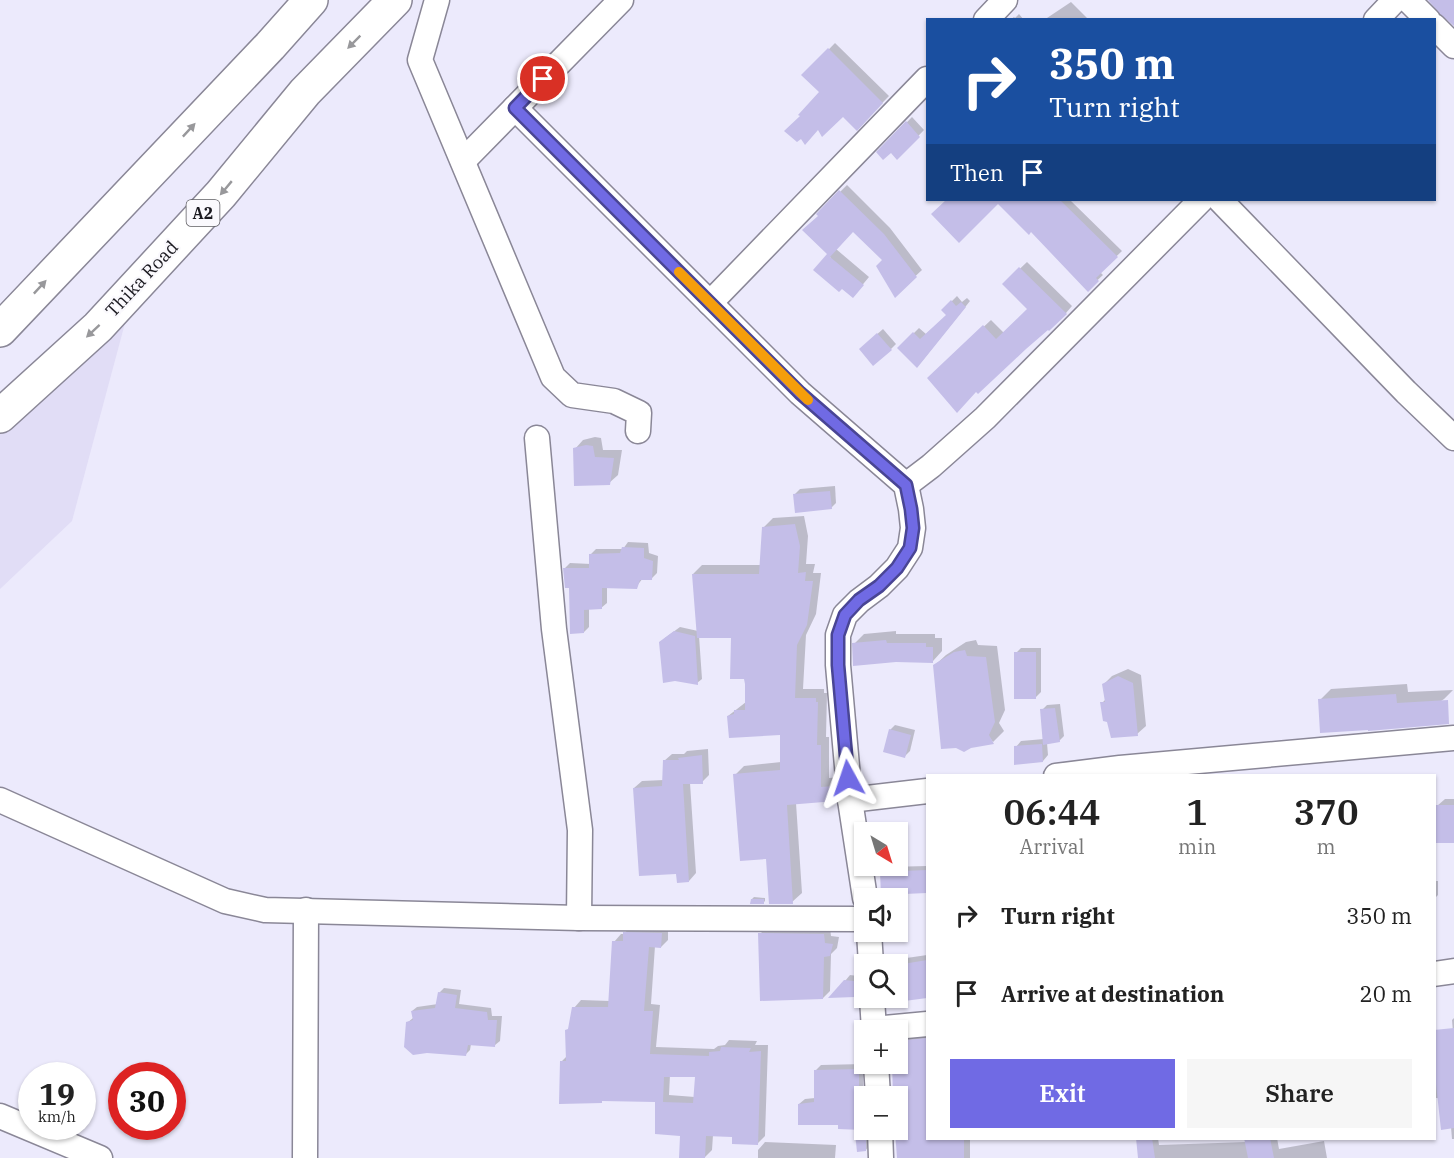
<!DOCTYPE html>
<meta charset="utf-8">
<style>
:root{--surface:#fff;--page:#f6f6f6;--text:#222;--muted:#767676;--accent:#706ae4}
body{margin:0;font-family:"IBM Plex Serif",serif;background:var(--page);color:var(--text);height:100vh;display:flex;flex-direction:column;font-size:22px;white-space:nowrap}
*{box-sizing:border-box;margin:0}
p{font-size:20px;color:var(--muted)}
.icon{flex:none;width:33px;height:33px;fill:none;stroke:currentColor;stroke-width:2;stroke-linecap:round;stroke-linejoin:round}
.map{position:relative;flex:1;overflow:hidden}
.details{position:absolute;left:926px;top:774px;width:510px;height:366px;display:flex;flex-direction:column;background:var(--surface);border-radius:0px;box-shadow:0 2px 4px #0004}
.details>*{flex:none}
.banner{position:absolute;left:926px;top:18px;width:510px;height:183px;border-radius:0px;box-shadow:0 2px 4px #0004;background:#1a4fa0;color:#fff;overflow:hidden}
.needle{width:39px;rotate:142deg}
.tools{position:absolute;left:854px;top:822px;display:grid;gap:12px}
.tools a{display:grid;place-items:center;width:54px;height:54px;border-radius:0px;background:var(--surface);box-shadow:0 2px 4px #0004;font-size:30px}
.speed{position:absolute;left:18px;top:1062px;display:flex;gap:12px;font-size:30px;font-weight:700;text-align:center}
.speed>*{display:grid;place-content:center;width:78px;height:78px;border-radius:50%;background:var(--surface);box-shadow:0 2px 4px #0004;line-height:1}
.speed small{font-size:15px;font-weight:400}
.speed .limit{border:9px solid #d22;background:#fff;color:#111}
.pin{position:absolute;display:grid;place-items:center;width:51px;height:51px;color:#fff;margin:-26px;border:3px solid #fff;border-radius:50%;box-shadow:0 2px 6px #0007}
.me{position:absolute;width:66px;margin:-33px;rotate:355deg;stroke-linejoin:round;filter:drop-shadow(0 0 4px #0008)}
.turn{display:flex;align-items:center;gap:21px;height:126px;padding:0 24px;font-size:27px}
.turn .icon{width:78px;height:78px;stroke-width:2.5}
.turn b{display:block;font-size:42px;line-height:51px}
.then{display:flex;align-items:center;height:57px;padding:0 24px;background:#0003;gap:12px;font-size:22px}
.eta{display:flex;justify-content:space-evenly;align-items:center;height:102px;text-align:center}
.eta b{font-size:36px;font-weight:600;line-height:42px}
.primary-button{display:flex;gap:12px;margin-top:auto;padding:12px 24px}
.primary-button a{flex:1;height:69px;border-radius:0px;background:var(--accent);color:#fff;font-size:24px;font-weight:600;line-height:69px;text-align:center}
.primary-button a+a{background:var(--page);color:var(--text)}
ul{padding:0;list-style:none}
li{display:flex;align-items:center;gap:18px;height:78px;padding:0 24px}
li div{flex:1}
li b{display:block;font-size:22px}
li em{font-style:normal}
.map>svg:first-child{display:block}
.built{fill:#e1ddf6}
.shadow{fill:#0003;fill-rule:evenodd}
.building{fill:#c4bee8;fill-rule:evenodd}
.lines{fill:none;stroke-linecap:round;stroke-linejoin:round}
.minor-casing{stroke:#8a8797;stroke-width:27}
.highway-casing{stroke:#8a8797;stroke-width:36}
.minor{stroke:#fff;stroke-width:24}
.highway{stroke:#fff;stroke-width:33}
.oneway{fill:#98989b}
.route-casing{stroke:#494594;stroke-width:15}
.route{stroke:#706ae4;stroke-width:10}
.slow{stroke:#f59e0b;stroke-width:10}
.labels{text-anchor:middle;stroke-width:4.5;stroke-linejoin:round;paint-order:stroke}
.shield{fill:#faf9fd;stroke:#5e5d62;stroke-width:1.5}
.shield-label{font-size:16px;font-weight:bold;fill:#1b1a20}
.street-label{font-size:18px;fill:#1b1a20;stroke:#faf9fd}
</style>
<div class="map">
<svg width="1454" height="1158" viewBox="0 0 1454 1158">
<rect width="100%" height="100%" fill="#eceafc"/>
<path class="built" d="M128 312 72 521 0 589V429Z"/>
<g class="shadow">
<path d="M1071 2 1089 20H1044Z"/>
<path d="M1019 14 1024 20H1010L1014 17 1015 18Z"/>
<path d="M835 43 889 96 857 129 843 115 818 128 802 115 821 92 804 75Z"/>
<path d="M912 117 924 130 897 158 891 151 878 152Z"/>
<path d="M847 185 890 228 922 270 895 295 884 260 854 230 836 249 869 277 859 289 842 287 829 254 818 214Z"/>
<path d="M947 200H1070L1122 251 1100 272 1103 275 1088 289 1032 230 998 202 933 214Z"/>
<path d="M1027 262 1072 306 1066 313 929 378 991 320 1004 333 1029 309 1004 284Z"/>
<path d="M957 296 962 302 967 298 970 301 922 361 899 348 919 328 926 334 948 315 943 310Z"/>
<path d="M883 329 896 344 891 349 866 344Z"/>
<path d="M595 437 601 438 603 450H622L618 475 609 483 575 449 583 440Z"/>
<path d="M835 486 836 503 831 508 795 494 800 489Z"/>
<path d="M804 516 808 536 806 564H815L813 573H821L816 614 806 635 803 689H824V693H827L826 737H829V778L843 777 844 791 835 800 796 803 802 893 792 902 768 857 735 775 744 766 781 762V734L728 716 746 702 745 678 733 636H699L702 679 697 683 665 638 680 627 698 631 693 574 702 565H761L763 528 773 518Z"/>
<path d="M628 542 648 543 649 553 658 556 657 573 652 578H643L636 587 607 586V603L601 608H589V627L584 632 565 568 570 563 591 564 590 555 596 549H623Z"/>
<path d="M896 631V634H935V638H942V651L933 661 854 644 864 634Z"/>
<path d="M976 640 978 645 997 646 1005 710 999 723 1004 731 993 742 934 666 946 655 966 642Z"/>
<path d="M1021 648H1041V692L1036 697 1016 653Z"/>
<path d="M1128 669 1141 675 1146 726 1137 734 1102 703 1106 699 1103 685 1112 676Z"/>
<path d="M1407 684 1408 692 1453 690 1444 699 1404 727 1320 700 1331 689Z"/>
<path d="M1060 704 1064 736 1059 741 1047 743 1048 755 1043 761 1016 747 1021 741 1044 739 1042 710 1047 705Z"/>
<path d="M895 725 915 730 910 751 905 756 890 730Z"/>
<path d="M708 749 709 775 702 782 690 783 696 873 689 881 677 872 634 788 642 781 664 780V761L672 754H684L687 751Z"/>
<path d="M1445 799H1454V841L1437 806Z"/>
<path d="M927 866V892L882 873 887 867Z"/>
<path d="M1434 881H1438V895L1434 899Z"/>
<path d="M754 897 765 898V901L763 903 752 899Z"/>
<path d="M631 926H668V940L661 947 655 946 651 1004 660 1005 656 1047 714 1049 718 1046 725 1045 729 1040 757 1041 755 1045H768L765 1136 758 1143 733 1136 713 1135 712 1150 705 1157 681 1134 656 1101 561 1062 567 1056 574 1008 581 1000 610 1001 614 942 621 934H624ZM670 1075 696 1076 695 1097 669 1095Z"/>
<path d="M767 927H830L831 936 839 937 837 948 831 954 830 991 823 998 760 934Z"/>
<path d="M927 955V996L893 1001 888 998H897V964H889L893 960Z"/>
<path d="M850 975 858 976 859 990 854 995 845 981Z"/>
<path d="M444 988 461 990 459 1004 491 1008 492 1016H502L500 1041 495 1045 471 1044 470 1050 465 1055 407 1023 413 1018 412 1011 417 1007 438 1004 439 993Z"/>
<path d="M1454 1018V1139H1452L1451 1127 1438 1098H1434V1051L1454 1044 1452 1020Z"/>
<path d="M927 1033V1138H970V1158H899L897 1096H895L894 1064H897V1036Z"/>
<path d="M863 1064 864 1126 861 1129 840 1124 799 1104 805 1099 815 1098 816 1070 821 1065Z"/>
<path d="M859 1131H867L868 1147 866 1150 857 1134Z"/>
<path d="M1137 1138H1158L1159 1145 1247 1142 1246 1138H1277L1279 1149 1324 1141 1327 1158H1140Z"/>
<path d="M765 1142 836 1145 835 1158H758V1150Z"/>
</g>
<g class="building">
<path d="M1428 0H1454V26L1440 14Z"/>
<path d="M828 48 883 103 857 131 843 117 822 137 818 130 805 145 801 139 797 142 784 131 800 116 798 115 819 92 801 75Z"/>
<path d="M906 121 920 137 897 160 891 153 883 160 876 152Z"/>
<path d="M839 190 884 234 917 277 895 298 876 266 882 260 853 232 830 257 864 285 853 298 842 289 839 292 813 270 827 254 802 230 818 216 816 214Z"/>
<path d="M946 200H1060L1118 257 1096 278 1099 281 1088 292 1031 232 1029 235 998 204 959 243 931 214Z"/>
<path d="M1019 267 1067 314 1049 331 1048 330 1026 349 978 394 976 392 957 413 927 378 983 325 996 339 1027 309 1002 284Z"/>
<path d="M951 300 956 306 961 302 966 307 917 368 897 348 913 332 920 339 946 315 941 310Z"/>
<path d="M877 333 892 350 873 366 859 349Z"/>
<path d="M586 445 593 446 595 457 614 458 610 485 574 486 573 448Z"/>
<path d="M830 491 832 509 795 513 793 494Z"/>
<path d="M795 524 800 546 798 573 806 572 805 581H813L807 625 797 645 795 698H816V702H818L817 745H821V787L834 786 836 801 787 805 793 904H769L766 859 740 861 733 774 780 770V735L729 738 727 716 734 714V710H745V684L744 679H730L731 638H697L692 574H759L762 527Z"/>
<path d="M622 547 644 548V558L653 561 652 580H640L637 589 602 588V609L584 610V633L570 634 569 588H565L563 568H589V554L620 553Z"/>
<path d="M674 631 695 636 698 685 675 681 663 683 659 642Z"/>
<path d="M886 640 887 643H926V647H933V663L896 662 853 666 852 643Z"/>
<path d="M965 650 967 656 986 657 995 722 989 735 994 744 971 748 964 752 956 748 941 749 933 665 954 652Z"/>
<rect x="1014" y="652" width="22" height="47"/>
<path d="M1118 676 1133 683 1138 736 1111 738 1107 722 1103 721 1100 702H1105L1102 684Z"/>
<path d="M1396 694 1397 703 1448 700 1449 724 1368 731V730L1320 733 1318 699Z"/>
<path d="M1055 708 1060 742 1043 745 1040 709Z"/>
<path d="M889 729 911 735 905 758 883 752Z"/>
<path d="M1042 744 1043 762 1014 765V746Z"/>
<path d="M702 755 703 784H683L689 882 677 883 676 874 639 876 633 788 662 786 663 760H679L678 758Z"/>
<rect x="1436" y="805" width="18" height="38"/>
<path d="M927 870V893L881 895 880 872Z"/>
<path d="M751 899H764V904H750Z"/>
<path d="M623 932 662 933 661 948 649 947 644 1011H653L650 1054 709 1056V1052L720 1051 721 1047 751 1048 749 1052 761 1051 758 1145 732 1144V1137L706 1136 705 1158H679L680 1136 655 1134V1102L602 1101V1103L559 1104 560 1061H566L565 1030 568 1029 572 1007H608L612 941H623ZM664 1077H695L693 1103 663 1102Z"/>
<path d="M758 933 824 934 825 943 833 944 830 956 824 957 823 999 760 1001Z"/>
<path d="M927 960V998L897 1002V965Z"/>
<path d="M844 980 854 981 855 997 828 998Z"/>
<path d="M438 992 457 995 455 1008 487 1012 488 1020H497L495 1047 468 1045 466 1056 427 1053 413 1055 404 1047 406 1022 413 1020 411 1011 435 1008Z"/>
<path d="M1454 1028V1128L1441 1130 1436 1084H1434V1030Z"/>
<path d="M927 1038V1138H964V1158H897L895 1130H897V1096H893L892 1064H897V1041Z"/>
<path d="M859 1069V1109H864L862 1130 838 1129V1125H798V1104L814 1102V1070Z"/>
<path d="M866 1132V1151L857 1152 855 1133Z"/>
<path d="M1136 1138H1152L1155 1158H1138Z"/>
<path d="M1244 1138H1270L1274 1158H1248Z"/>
</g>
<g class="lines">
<defs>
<g id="minor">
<path d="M437 0 420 60 553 377 572 395 614 401 639 413 638 431"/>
<path d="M1408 0 1428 20"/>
<path d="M986 20 1005 0"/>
<path d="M1376 20 1395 0"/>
<path d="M1434 26 1454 46"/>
<path d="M515 108 800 393 906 485 911 509 913 528 910 548 897 568 879 586 859 601 845 615 838 635V665L850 800 865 898"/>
<path d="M463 161 621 0"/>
<path d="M1220 200 1406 392 1454 438"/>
<path d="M710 303 927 79"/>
<path d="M537 438 554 629 580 830 579 918"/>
<path d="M906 485 931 466 985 418 1201 200"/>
<path d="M1056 776 1120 768 1454 738"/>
<path d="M0 800 225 901 265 910 579 918 864 919"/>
<path d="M850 800 927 791"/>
<path d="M869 932 871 964"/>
<path d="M1434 974 1454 971"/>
<path d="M872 998 874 1030"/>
<path d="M874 1029 927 1024"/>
<path d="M876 1064 878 1096"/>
<path d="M0 1116 100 1158"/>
<path d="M880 1130 881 1158"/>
<path d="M305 1158 306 910"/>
</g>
<g id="highway">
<path d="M0 330 270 46 311 0"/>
<path d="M0 416 98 327 221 194 305 92 395 0"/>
</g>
</defs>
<use href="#minor" class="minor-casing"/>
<use href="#highway" class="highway-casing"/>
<use href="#minor" class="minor"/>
<use href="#highway" class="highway"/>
</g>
<defs><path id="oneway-solid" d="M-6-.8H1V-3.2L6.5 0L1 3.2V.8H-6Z" transform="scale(1.5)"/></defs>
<g class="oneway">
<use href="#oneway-solid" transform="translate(354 42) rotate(135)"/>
<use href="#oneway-solid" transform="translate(189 130) rotate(-47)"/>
<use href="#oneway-solid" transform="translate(226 188) rotate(130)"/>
<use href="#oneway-solid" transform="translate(40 287) rotate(-47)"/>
<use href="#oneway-solid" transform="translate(93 331) rotate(137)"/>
</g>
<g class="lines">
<defs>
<path id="route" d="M543 79 515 108 800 393 906 485 911 509 913 528 910 548 897 568 879 586 859 600 845 615 838 635V665L848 778"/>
</defs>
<use href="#route" class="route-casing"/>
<use href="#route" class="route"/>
<path class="slow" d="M679 272 808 400"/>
</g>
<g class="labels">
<rect class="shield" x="186.5" y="200" width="33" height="26" rx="4.5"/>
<g class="shield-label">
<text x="203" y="219">A2</text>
</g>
<g class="street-label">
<text transform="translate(142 279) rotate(-47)" y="6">Thika Road</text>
</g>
</g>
</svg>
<div class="tools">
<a><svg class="needle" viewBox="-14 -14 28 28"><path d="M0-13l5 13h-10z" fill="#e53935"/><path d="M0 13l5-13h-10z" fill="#767676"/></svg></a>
<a><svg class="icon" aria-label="sound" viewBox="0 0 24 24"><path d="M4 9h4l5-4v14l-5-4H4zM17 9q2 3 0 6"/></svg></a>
<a><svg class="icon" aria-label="search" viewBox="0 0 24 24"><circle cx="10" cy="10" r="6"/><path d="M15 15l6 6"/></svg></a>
<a>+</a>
<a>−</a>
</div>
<div class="speed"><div>19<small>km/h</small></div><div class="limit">30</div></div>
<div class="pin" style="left:543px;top:79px;background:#d93025"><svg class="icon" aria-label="arrive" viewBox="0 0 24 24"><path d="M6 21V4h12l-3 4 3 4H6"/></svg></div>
<svg class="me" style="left:848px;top:778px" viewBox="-20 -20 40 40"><path d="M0-17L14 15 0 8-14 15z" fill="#706ae4" stroke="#fff" stroke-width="4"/></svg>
<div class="banner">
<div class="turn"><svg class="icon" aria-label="right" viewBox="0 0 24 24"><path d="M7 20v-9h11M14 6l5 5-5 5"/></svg><div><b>350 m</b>Turn right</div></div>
<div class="then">Then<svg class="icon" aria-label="arrive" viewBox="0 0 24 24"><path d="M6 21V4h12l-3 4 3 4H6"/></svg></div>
</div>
<section class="details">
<div class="eta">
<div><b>06:44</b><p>Arrival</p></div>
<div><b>1</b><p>min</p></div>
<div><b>370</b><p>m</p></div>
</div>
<ul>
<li><svg class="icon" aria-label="right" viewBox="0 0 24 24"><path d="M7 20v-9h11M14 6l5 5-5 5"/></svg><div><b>Turn right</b></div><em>350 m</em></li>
<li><svg class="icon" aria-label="arrive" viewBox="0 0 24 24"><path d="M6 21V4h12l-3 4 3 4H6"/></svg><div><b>Arrive at destination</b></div><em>20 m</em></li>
</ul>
<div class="primary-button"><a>Exit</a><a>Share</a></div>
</section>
</div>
